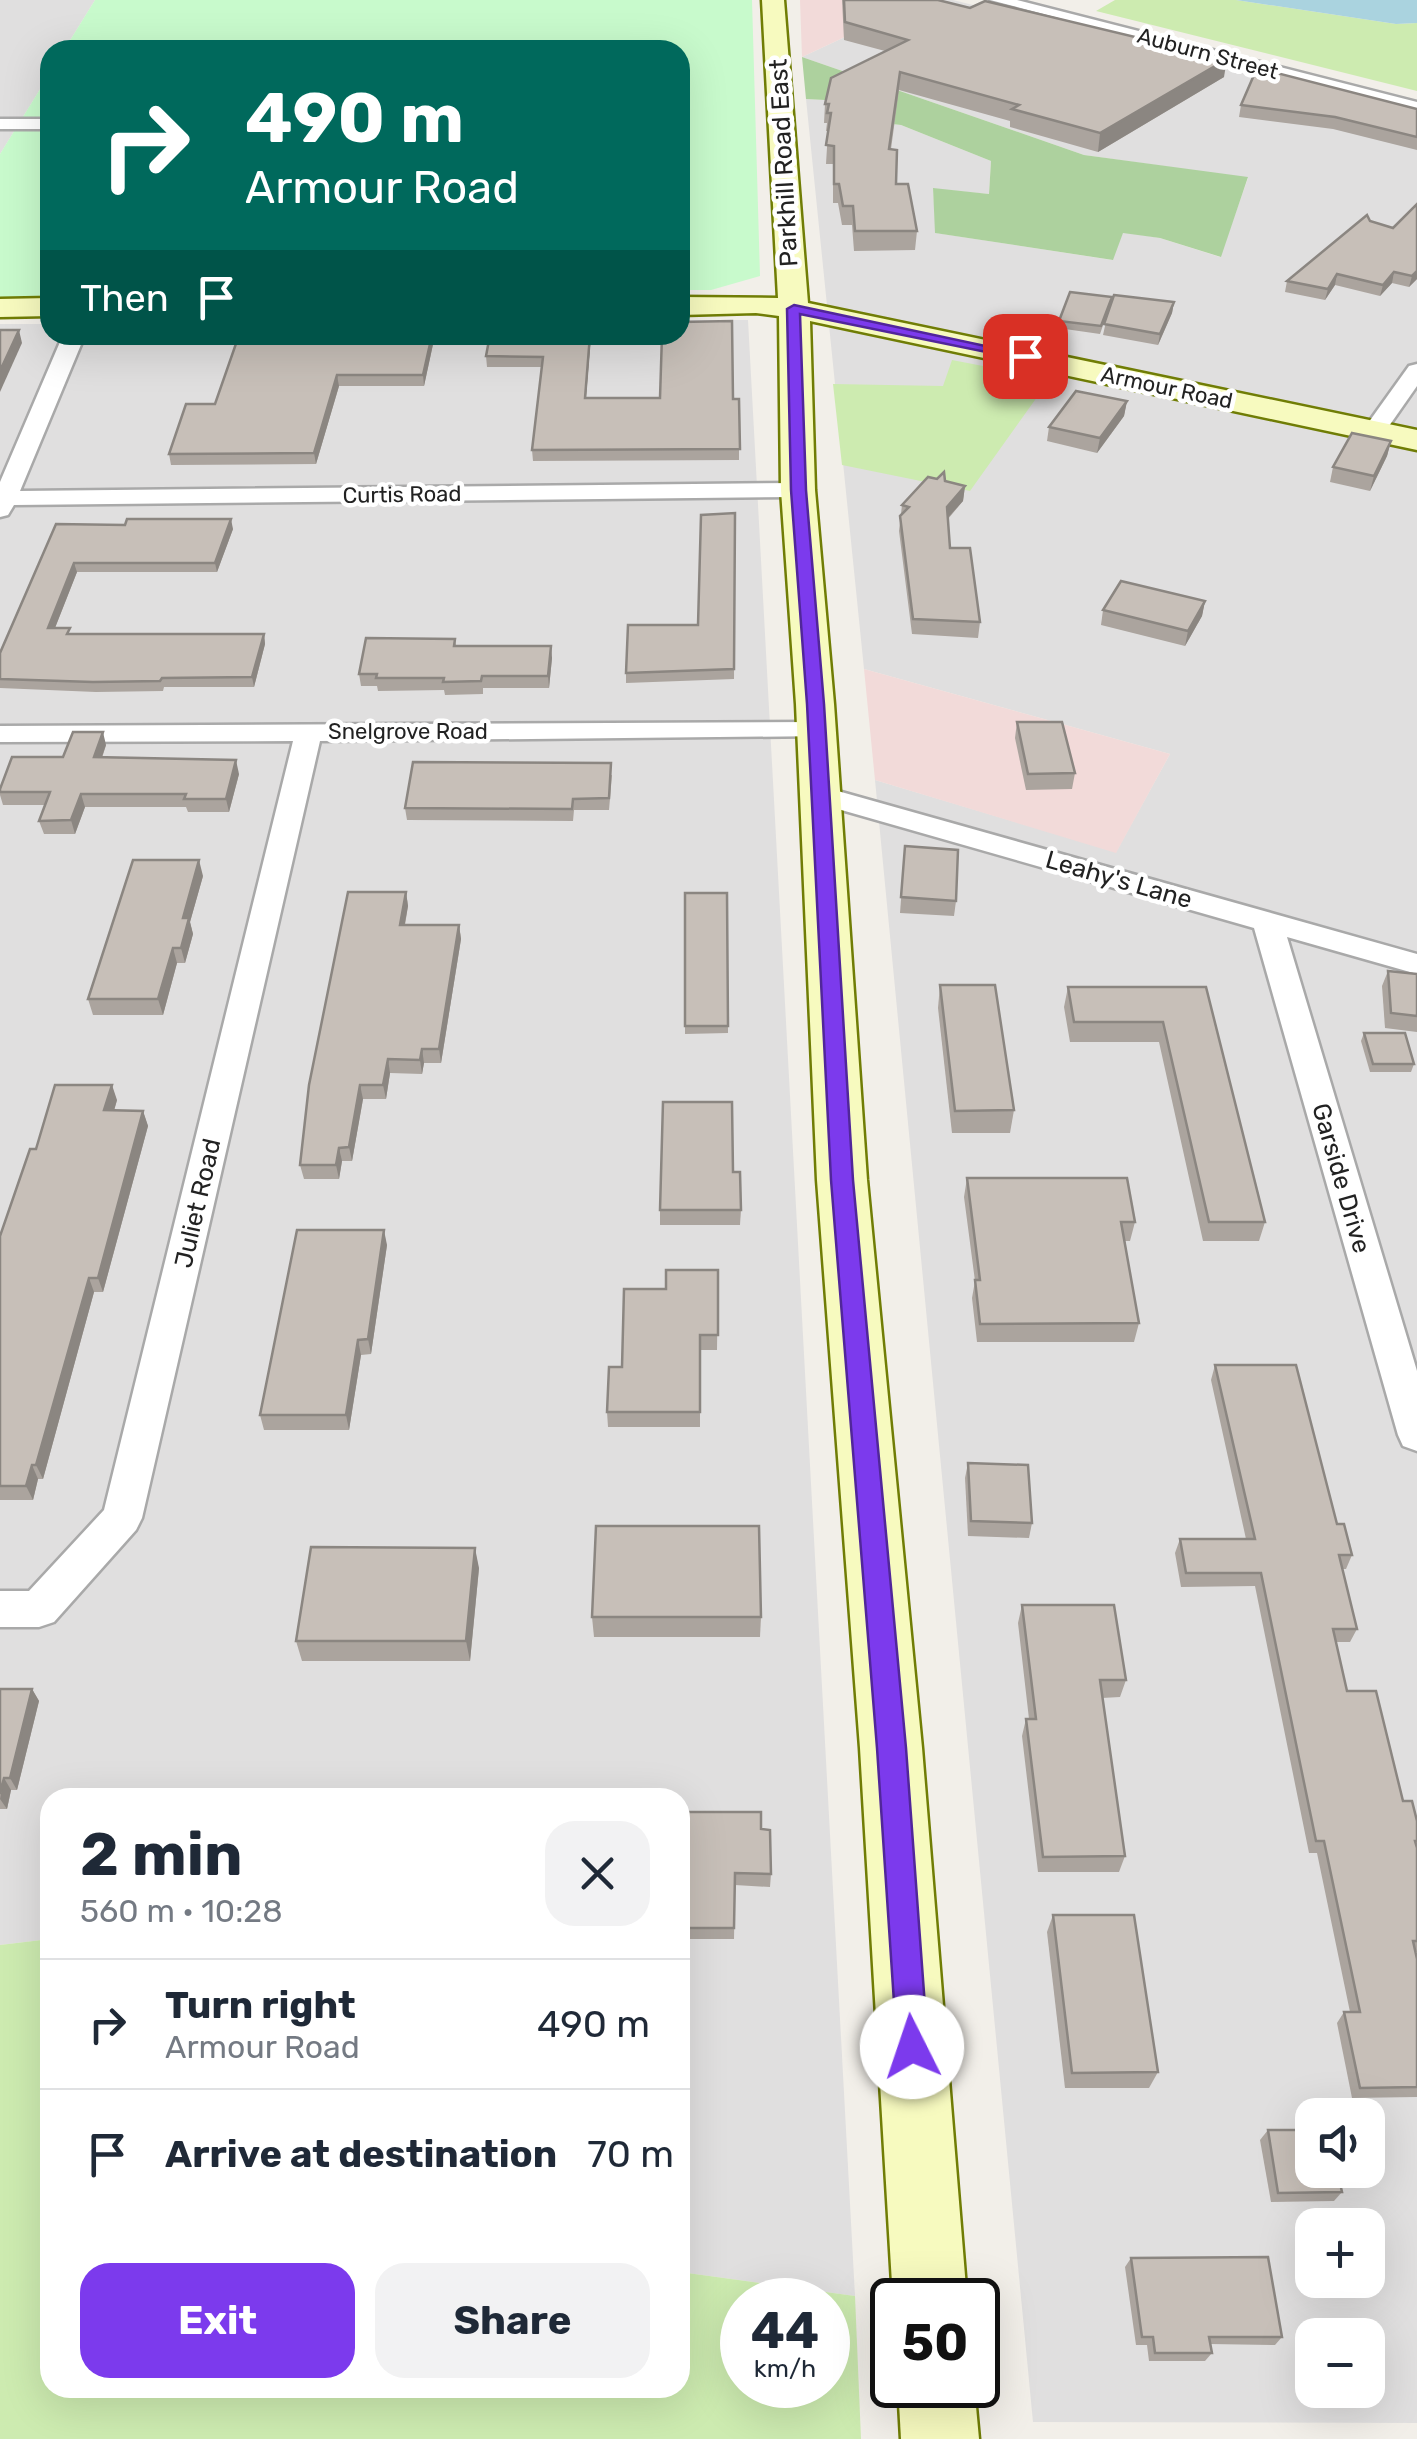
<!DOCTYPE html>
<meta charset="utf-8">
<style>
:root{--surface:#fff;--page:#f2f2f3;--text:#1f2937;--muted:#747a83;--line:#e0e1e3;--accent:#7c3aed}
body{margin:0;font-family:Rubik,sans-serif;background:var(--page);color:var(--text);height:100vh;display:flex;flex-direction:column;font-size:38px;white-space:nowrap}
*{box-sizing:border-box;margin:0}
p{font-size:32px;color:var(--muted)}
.icon{flex:none;width:55px;height:55px;fill:none;stroke:currentColor;stroke-width:2;stroke-linecap:round;stroke-linejoin:round}
.map{position:relative;flex:1;overflow:hidden}
.details{position:absolute;left:40px;top:1788px;width:650px;height:610px;display:flex;flex-direction:column;background:var(--surface);border-radius:30px;box-shadow:0 10px 40px #0002}
.details>*{flex:none}
.banner{position:absolute;left:40px;top:40px;width:650px;height:305px;border-radius:30px;box-shadow:0 10px 40px #0002;background:#00695c;color:#fff;overflow:hidden}
.tools{position:absolute;left:1295px;top:2098px;display:grid;gap:20px}
.tools a{display:grid;place-items:center;width:90px;height:90px;border-radius:20px;background:var(--surface);box-shadow:0 10px 40px #0002;font-size:50px}
.speed{position:absolute;left:720px;top:2278px;display:flex;gap:20px;font-size:50px;font-weight:700;text-align:center}
.speed>*{display:grid;place-content:center;width:130px;height:130px;border-radius:50%;background:var(--surface);box-shadow:0 10px 40px #0002;line-height:1}
.speed small{font-size:25px;font-weight:400}
.speed .limit{border:5px solid #111;border-radius:15px;background:#fff;color:#111}
.pin{position:absolute;display:grid;place-items:center;width:85px;height:85px;color:#fff;margin:-42px;border-radius:20px;box-shadow:0 5px 15px #0006}
.me{position:absolute;width:110px;margin:-55px;rotate:356deg;stroke-linejoin:round;filter:drop-shadow(0 0 8px #0008)}
.turn{display:flex;align-items:center;gap:35px;height:210px;padding:0 40px;font-size:45px}
.turn .icon{width:130px;height:130px;stroke-width:2.5}
.turn b{display:block;font-size:70px;line-height:85px}
.then{display:flex;align-items:center;height:95px;padding:0 40px;background:#0003;gap:20px;font-size:38px}
.round{display:grid;place-items:center;flex:none;width:105px;height:105px;border-radius:30px;background:var(--page)}
.head{display:flex;align-items:center;justify-content:space-between;height:170px;padding:0 40px}
h1{font-size:60px;font-weight:700;line-height:75px}
.action{display:flex;gap:20px;margin-top:auto;padding:20px 40px}
.action a{flex:1;height:115px;border-radius:30px;background:var(--accent);color:#fff;font-size:40px;font-weight:700;line-height:115px;text-align:center}
.action a+a{background:var(--page);color:var(--text)}
ul{padding:0;list-style:none}
li{display:flex;align-items:center;gap:30px;height:130px;padding:0 40px;border-top:2px solid var(--line)}
li div{flex:1}
li b{display:block;font-size:38px}
li em{font-style:normal}
.map>svg:first-child{display:block}
.residential{fill:#e0dfdf;fill-rule:evenodd}
.commercial{fill:#f2dad9}
.grass{fill:#cdebb0;fill-rule:evenodd}
.forest{fill:#add19e}
.park{fill:#c8facc}
.water{fill:#aad3df}
.lines{fill:none;stroke-linecap:round;stroke-linejoin:round}
.minor-casing{stroke:#a9a9a9;stroke-width:5}
.secondary-casing{stroke:#707d05;stroke-width:5}
.minor{fill:#fff;fill-rule:evenodd}
.secondary{fill:#f7fabf;fill-rule:evenodd}
.wall{fill:#aba49e}
.shaded-wall{fill:#8b8681}
.building{fill:#c7bfb8;stroke:#8b8681;stroke-width:2.5}
.route{fill:#7c3aed;stroke:#51269a;stroke-width:2.5}
.labels{text-anchor:middle;stroke-width:9;stroke-linejoin:round;paint-order:stroke}
.far-street-label{font-size:22px;fill:#222;stroke:#fff}
.street-label{font-size:25px;fill:#222;stroke:#fff}
</style>
<div class="map">
<svg width="1417" height="2439" viewBox="0 0 1417 2439">
<rect width="100%" height="100%" fill="#f2efe9"/>
<g class="residential">
<path d="M0 0H95L64 50H50V73L0 154Z"/>
<path d="M924 0H953L1417 116V2423L1033 2422 875 780 1116 852 1170 754 864 669 806 99 844 101 865 121 901 125 991 161 989 194 933 189 936 233 1112 260 1123 232 1160 238 1220 257 1248 178 1084 155 802 57ZM1312 2115H1368V2170H1312ZM1312 2225H1368V2280H1312ZM1312 2335H1368V2390H1312Z"/>
<path d="M680 320H748L855 2296 680 2272V1798H50V1939L0 1945V324H50V335H680Z"/>
</g>
<g class="commercial">
<path d="M800 0H924L802 57Z"/>
<path d="M864 669 1170 754 1116 853 875 780Z"/>
</g>
<g class="grass">
<path d="M1115 0H1236L1396 24 1417 23V91L1096 11Z"/>
<path d="M952 360 1050 379 970 491 842 465 833 384 943 386Z"/>
<path d="M50 1939V2388H680V2272L855 2296 861 2439H0V1945ZM742 2300H828V2385H742Z"/>
</g>
<path class="forest" d="M802 57 1084 155 1248 177 1221 257 1160 238 1123 233 1113 260 935 233 933 188 989 194 991 161 901 125 865 121 844 101 806 99Z"/>
<g class="park">
<path d="M95 0H752L760 276 711 290H680V50H64Z"/>
<path d="M50 73V299L0 300V154Z"/>
</g>
<path class="water" d="M1236 0H1417V23L1396 24Z"/>
<g class="lines">
<defs>
<g id="minor">
<path d="M990 0H1017L1417 102V112Z"/>
<rect x="0" y="119" width="50" height="10"/>
<path d="M63 335H85L20 491 798 483 810 490 798 497 14 505 8 515 0 517V482Z"/>
<path d="M1417 364V386L1382 436H1366L1363 431 1366 426 1409 366Z"/>
<path d="M816 722 826 724 830 730 826 736 320 741 142 1518 136 1530 54 1622 39 1627H0V1591H29L104 1510 293 741 0 742V726Z"/>
<path d="M820 786 1417 954V974L1287 937 1417 1371V1451L1403 1446 1398 1435 1254 928 810 801 806 795 810 789Z"/>
</g>
<g id="secondary">
<path d="M762 0H784L808 303 1417 430V450L810 321 815 490 834 704 867 1180 922 1748 967 2300H893L860 1748 817 1180 796 704 781 490 779 316 756 313 680 315V297L778 298Z"/>
<path d="M50 298V316L0 317V299Z"/>
<path d="M898 2385H974L979 2439H901Z"/>
</g>
</defs>
<use href="#minor" class="minor-casing"/>
<use href="#secondary" class="secondary-casing"/>
<use href="#minor" class="minor"/>
<use href="#secondary" class="secondary"/>
</g>
<g class="wall">
<path d="M842 0H938L1224 77 1098 152 1010 127V121L899 90 891 149 896 184 917 231 915 250 854 251 852 225H842L838 203H833V164H826L828 131H826L827 123H824L825 104 885 51 844 40Z"/>
<path d="M1241 105 1417 109V150L1333 129 1239 117Z"/>
<path d="M1417 204V279L1409 287 1392 283 1380 296 1335 285 1325 300 1285 292 1287 281 1370 221 1393 228Z"/>
<path d="M1070 292 1112 297 1111 303 1114 295 1174 302 1172 313 1158 345 1103 335 1109 308 1100 334 1058 328Z"/>
<path d="M435 335 424 386H339L316 464 171 465 169 454 215 404Z"/>
<path d="M591 335 586 398 739 399V460L533 461 532 450 542 367H487L486 356Z"/>
<path d="M1127 401 1124 416 1097 453 1047 441 1049 427Z"/>
<path d="M1391 441 1387 456 1370 491 1330 482 1333 467Z"/>
<path d="M945 481 965 486 963 501 948 519 950 548 980 622 978 638 912 634 899 531 902 505Z"/>
<path d="M735 513 734 679 626 683V673L698 625Z"/>
<path d="M56 524 233 529 217 572H77L55 628 71 634H264L265 644 254 687H164L163 691 96 692 0 688V653Z"/>
<path d="M1205 601 1202 616 1185 646 1101 625 1103 610Z"/>
<path d="M455 639 456 646 552 658 549 688H483V694L445 695 444 690 378 691 377 686H361L359 674Z"/>
<path d="M1017 722 1075 773 1072 789 1026 790 1015 738Z"/>
<path d="M106 745 102 758 239 774 229 812H188L186 807H85L75 834H44L39 821 45 805H3L0 795V789L63 757Z"/>
<path d="M612 775 609 810H574L573 821 407 820 405 808Z"/>
<path d="M905 846 956 901 954 916 900 913Z"/>
<path d="M203 876 190 922 193 934 185 963H177L163 1015H93L88 999Z"/>
<path d="M406 892 408 906 405 925H459L461 939 441 1063H424L422 1074 390 1073 386 1099H363L352 1161H342L339 1179H304L300 1165Z"/>
<path d="M685 893H727L728 1033 685 1034Z"/>
<path d="M1388 971 1417 974V1032L1385 1028 1382 986Z"/>
<path d="M940 985 1014 1110 1010 1133H952L938 1008Z"/>
<path d="M1068 987H1206L1265 1222 1259 1241H1203L1159 1042H1070L1064 1007Z"/>
<path d="M1364 1033 1414 1064 1411 1072H1370L1361 1041Z"/>
<path d="M117 1100 114 1110 143 1111 148 1126 103 1292H94L43 1479H38L33 1500H0V1236L36 1149Z"/>
<path d="M733 1172 741 1210 740 1225H660V1210Z"/>
<path d="M967 1178 1135 1222 1130 1241H1125L1139 1323 1134 1342H977L972 1298 975 1281 964 1197Z"/>
<path d="M387 1245 371 1354 361 1355 349 1430H264L260 1415Z"/>
<path d="M718 1270 717 1350H700V1427H608L607 1412 622 1367 666 1289Z"/>
<path d="M1215 1365 1337 1524 1352 1555 1346 1569H1342L1357 1629 1350 1642H1336L1347 1691 1403 1801 1417 1821V1952H1416L1417 1959V2097L1352 2098 1337 2023 1344 2012H1350L1317 1853H1309L1255 1586 1181 1587 1175 1553 1180 1539H1246L1211 1380Z"/>
<path d="M968 1463 1032 1523 1029 1538 968 1536 965 1478Z"/>
<path d="M479 1568 470 1661H302L296 1641Z"/>
<path d="M1022 1605 1126 1680 1120 1697 1102 1698 1125 1856 1119 1872H1038L1022 1736 1026 1719H1029L1018 1623Z"/>
<path d="M592 1617H761L760 1637H594Z"/>
<path d="M0 1689H32L39 1701 17 1790H11L7 1809H0Z"/>
<path d="M761 1829 771 1874 770 1887 735 1885 734 1939H680V1895H682Z"/>
<path d="M1053 1915 1158 2072 1149 2088H1065L1047 1932Z"/>
<path d="M1268 2130 1342 2192 1334 2201 1271 2202 1260 2140Z"/>
<path d="M1131 2258 1282 2337 1275 2345 1210 2344 1212 2353 1205 2361H1149L1147 2345H1136L1125 2267Z"/>
</g>
<g class="shaded-wall">
<path d="M1227 59 1224 77 1098 152 1100 133Z"/>
<path d="M1417 271V279L1409 287 1412 276Z"/>
<path d="M1394 272 1392 283 1380 296 1383 285Z"/>
<path d="M1337 274 1335 285 1325 300 1328 289Z"/>
<path d="M1174 302 1172 313 1158 345 1160 334Z"/>
<path d="M19 330 22 343 0 392V371Z"/>
<path d="M432 335H435L424 386 423 375Z"/>
<path d="M590 335H591L585 408V398Z"/>
<path d="M337 375 339 386 316 464 314 453Z"/>
<path d="M1127 401 1124 416 1097 453 1100 438Z"/>
<path d="M1391 441 1387 456 1370 491 1374 476Z"/>
<path d="M965 486 963 501 945 521 947 507Z"/>
<path d="M231 519 233 529 217 572 215 563Z"/>
<path d="M74 563 77 572 51 638 48 628Z"/>
<path d="M1205 601 1202 616 1185 646 1188 631Z"/>
<path d="M264 634 265 644 254 687 252 677Z"/>
<path d="M551 646 552 658 549 688 548 676Z"/>
<path d="M103 732 106 745 97 771 94 757Z"/>
<path d="M236 760 239 774 229 812 226 799Z"/>
<path d="M81 794 85 807 75 834 71 820Z"/>
<path d="M199 860 203 876 190 922 193 934 185 963 181 948 183 918Z"/>
<path d="M406 892 408 906 402 939 400 925Z"/>
<path d="M459 925 461 939 441 1063 439 1049Z"/>
<path d="M173 948 177 963 163 1015 158 999Z"/>
<path d="M422 1049 424 1063 422 1074 420 1060Z"/>
<path d="M388 1059 390 1073 386 1099 383 1085Z"/>
<path d="M112 1085 117 1100 110 1125 104 1110Z"/>
<path d="M360 1085 363 1099 352 1161 349 1147Z"/>
<path d="M143 1111 148 1126 103 1292 98 1278Z"/>
<path d="M339 1148 342 1161 339 1179 336 1165Z"/>
<path d="M384 1230 387 1245 371 1354 368 1339Z"/>
<path d="M89 1278 94 1292 43 1479 36 1465Z"/>
<path d="M358 1340 361 1355 349 1430 346 1415Z"/>
<path d="M32 1465 38 1479 33 1500 26 1486Z"/>
<path d="M475 1548 479 1568 470 1661 466 1641Z"/>
<path d="M32 1689 39 1701 17 1790 10 1778Z"/>
<path d="M4 1778 11 1790 7 1809 0 1799Z"/>
</g>
<g class="building">
<path d="M844 0H938L970 8 985 1 1227 59 1100 133 1012 109 1019 105 900 72 889 149 897 150 896 184H908L917 231H855L853 206H843L839 184H834V146L826 145 831 113H827L829 104H825L831 78 908 40 845 22Z"/>
<path d="M1257 68 1417 109V137L1335 117 1241 105Z"/>
<path d="M1417 204V271L1412 276 1394 272 1383 285 1337 274 1328 289 1287 281 1367 215 1370 221 1393 228Z"/>
<path d="M1070 292 1112 297 1101 326 1059 321Z"/>
<path d="M1114 295 1174 302 1160 334 1104 324Z"/>
<path d="M732 321 733 399H739L740 449 532 450 543 357 486 356 490 335H590L585 398H660L662 335H680V322Z"/>
<path d="M0 330H19L0 371Z"/>
<path d="M239 335H432L423 375H337L314 453 169 454 186 404H215Z"/>
<path d="M1076 391 1127 401 1100 438 1049 427Z"/>
<path d="M1352 433 1391 441 1374 476 1333 467Z"/>
<path d="M944 472 945 481 965 486 947 507 950 548H970L980 622 913 619 900 516 909 507 902 505 928 477 937 479Z"/>
<path d="M735 513 734 669 626 673 628 625H698L701 515Z"/>
<path d="M127 519H231L215 563H74L48 628H70L67 634H264L252 677 162 678 160 681 93 682 0 679V653L56 524 125 525Z"/>
<path d="M1121 581 1205 601 1188 631 1103 610Z"/>
<path d="M366 638 455 639 454 646H551L548 676H482L481 681 443 682 444 678H376L377 674H359Z"/>
<path d="M1017 722H1062L1075 773 1028 774Z"/>
<path d="M73 732H103L94 757 236 760 226 799H184L186 794H81L71 820 39 821 50 792H0V789L12 757H63Z"/>
<path d="M413 762 611 763 609 798 573 799 572 809 405 808Z"/>
<path d="M905 846 958 850 956 901 901 897Z"/>
<path d="M133 860H199L183 918H189L181 948H173L158 999H88Z"/>
<path d="M348 892H406L400 925H459L439 1049H422L420 1060 388 1059 383 1085H360L349 1147 339 1148 336 1165H300L309 1085Z"/>
<path d="M685 893H727L728 1026H685Z"/>
<path d="M1388 971 1417 974V1016L1391 1013Z"/>
<path d="M940 985H995L1014 1110 955 1111Z"/>
<path d="M1068 987H1206L1265 1222H1209L1163 1022H1074Z"/>
<path d="M1364 1033H1405L1414 1064H1373Z"/>
<path d="M55 1085H112L104 1110 143 1111 98 1278H89L36 1465H32L26 1486H0V1236L30 1149H36Z"/>
<path d="M663 1102H732L733 1172H740L741 1210H660Z"/>
<path d="M967 1178H1127L1135 1222H1121L1139 1323 980 1324 975 1280H980Z"/>
<path d="M297 1230H384L368 1339 358 1340 346 1415H260Z"/>
<path d="M666 1270H718V1335H700V1412H607L609 1367H622L624 1289H666Z"/>
<path d="M1215 1365H1296L1337 1524H1344L1352 1555H1339L1357 1629H1333L1347 1691H1376L1403 1801H1412L1417 1821V1841H1415L1417 1848V1941H1413L1417 1959V2087L1360 2088 1344 2012H1360L1324 1841H1316L1261 1573H1186L1180 1539H1255Z"/>
<path d="M968 1463 1028 1465 1032 1523 971 1521Z"/>
<path d="M596 1526H759L761 1617H592Z"/>
<path d="M311 1547 475 1548 466 1641H296Z"/>
<path d="M1022 1605H1114L1126 1680H1100L1125 1856 1043 1857 1026 1719H1036Z"/>
<path d="M0 1689H32L10 1778H4L0 1794Z"/>
<path d="M683 1812H761V1829L770 1830 771 1874 735 1873 734 1928H680V1895H682Z"/>
<path d="M1053 1915H1134L1158 2072 1072 2073Z"/>
<path d="M1268 2130H1312V2170H1337L1342 2192 1278 2193Z"/>
<path d="M1268 2257 1282 2337H1209L1212 2353H1155L1153 2337H1142L1131 2258Z"/>
</g>
<path class="route" d="M794 305 1032 356 1025 360 800 314 806 490 824 704 853 1180 906 1748 928 2047 923 2058 912 2062 901 2058 897 2047 877 1748 831 1180 807 704 791 490 787 309Z"/>
<g class="labels">
<g class="far-street-label">
<text transform="translate(1208 53) rotate(15)" y="8">Auburn Street</text>
<text transform="translate(1167 387) rotate(12)" y="8">Armour Road</text>
<text transform="translate(402 494) rotate(-1)" y="8">Curtis Road</text>
<text x="408" y="739">Snelgrove Road</text>
</g>
<g class="street-label">
<text transform="translate(783 163) rotate(-93)" y="9">Parkhill Road East</text>
<text transform="translate(1119 879) rotate(16)" y="9">Leahy's Lane</text>
<text transform="translate(1342 1178) rotate(74)" y="9">Garside Drive</text>
<text transform="translate(197 1203) rotate(-77)" y="9">Juliet Road</text>
</g>
</g>
</svg>
<div class="tools">
<a><svg class="icon" aria-label="sound" viewBox="0 0 24 24"><path d="M4 9h4l5-4v14l-5-4H4zM17 9q2 3 0 6"/></svg></a>
<a>+</a>
<a>−</a>
</div>
<div class="speed"><div>44<small>km/h</small></div><div class="limit">50</div></div>
<div class="pin" style="left:1025px;top:356px;background:#d93025"><svg class="icon" aria-label="arrive" viewBox="0 0 24 24"><path d="M6 21V4h12l-3 4 3 4H6"/></svg></div>
<svg class="me" style="left:912px;top:2047px" viewBox="-20 -20 40 40"><circle r="19" fill="#fff"/><path d="M0-13L10 11 0 6-10 11z" fill="#7c3aed"/></svg>
<div class="banner">
<div class="turn"><svg class="icon" aria-label="right" viewBox="0 0 24 24"><path d="M7 20v-9h11M14 6l5 5-5 5"/></svg><div><b>490 m</b>Armour Road</div></div>
<div class="then">Then<svg class="icon" aria-label="arrive" viewBox="0 0 24 24"><path d="M6 21V4h12l-3 4 3 4H6"/></svg></div>
</div>
<section class="details">
<div class="head"><div><h1>2 min</h1><p>560 m · 10:28</p></div><a class="round"><svg class="icon" aria-label="close" viewBox="0 0 24 24"><path d="M6 6l12 12M18 6L6 18"/></svg></a></div>
<ul>
<li><svg class="icon" aria-label="right" viewBox="0 0 24 24"><path d="M7 20v-9h11M14 6l5 5-5 5"/></svg><div><b>Turn right</b><p>Armour Road</p></div><em>490 m</em></li>
<li><svg class="icon" aria-label="arrive" viewBox="0 0 24 24"><path d="M6 21V4h12l-3 4 3 4H6"/></svg><div><b>Arrive at destination</b></div><em>70 m</em></li>
</ul>
<div class="action"><a>Exit</a><a>Share</a></div>
</section>
</div>
